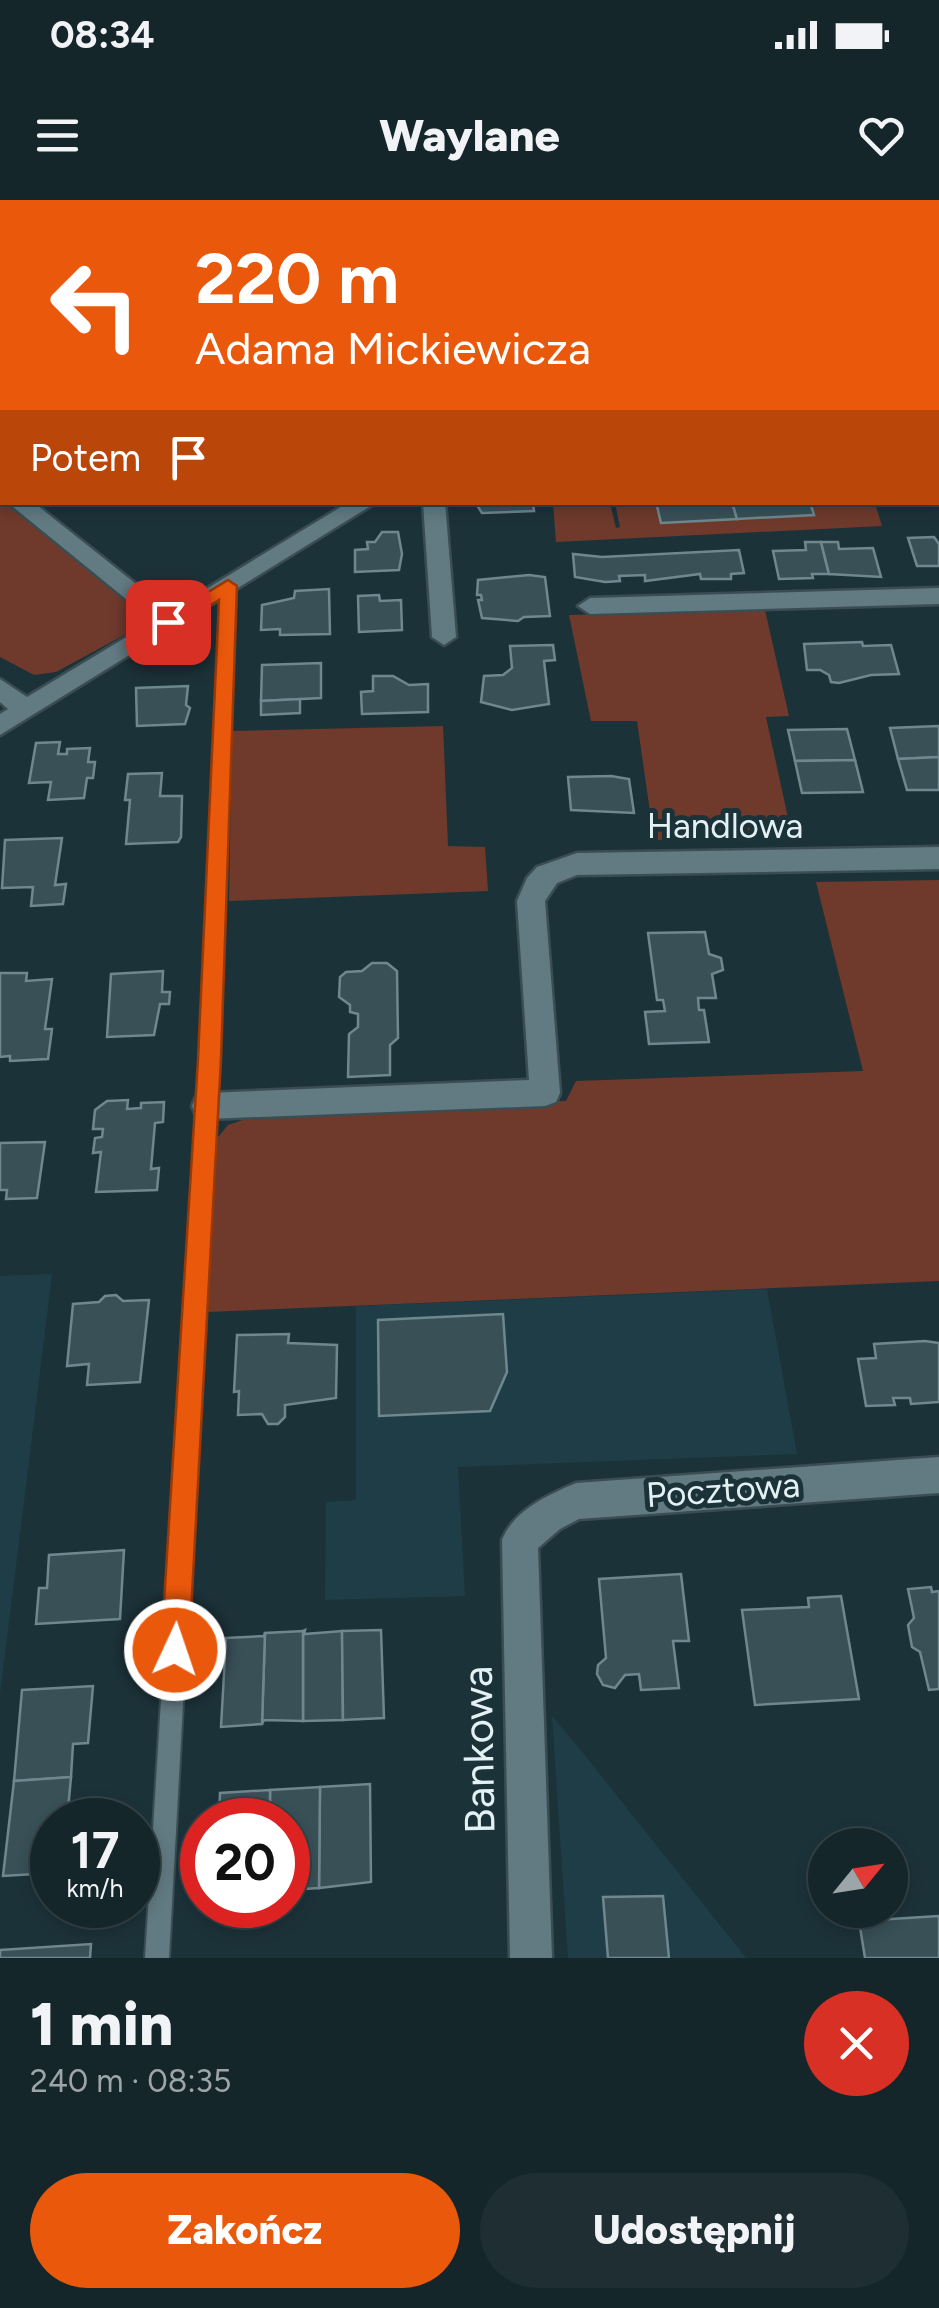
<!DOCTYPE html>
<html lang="pl">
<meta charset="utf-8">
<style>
:root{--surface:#15262b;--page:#1e2e33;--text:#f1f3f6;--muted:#9da5a9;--line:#344347;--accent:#ea580c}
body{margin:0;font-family:Figtree,sans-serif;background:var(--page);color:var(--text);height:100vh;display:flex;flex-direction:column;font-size:38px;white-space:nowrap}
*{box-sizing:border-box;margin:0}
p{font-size:32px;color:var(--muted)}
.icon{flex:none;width:55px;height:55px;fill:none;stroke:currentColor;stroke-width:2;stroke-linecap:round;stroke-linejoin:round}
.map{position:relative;height:1758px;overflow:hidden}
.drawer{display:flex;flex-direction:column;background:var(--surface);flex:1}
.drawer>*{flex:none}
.hud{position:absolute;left:0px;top:0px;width:940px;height:305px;box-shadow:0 5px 15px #0003,0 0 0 2px var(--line);background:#ea580c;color:#fff;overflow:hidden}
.needle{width:65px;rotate:60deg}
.controls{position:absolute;left:808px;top:1628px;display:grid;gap:20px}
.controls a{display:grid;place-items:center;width:100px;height:100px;border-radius:50%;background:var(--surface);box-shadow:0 5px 15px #0003,0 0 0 2px var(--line);font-size:50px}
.speed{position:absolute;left:30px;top:1598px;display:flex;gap:20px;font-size:50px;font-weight:700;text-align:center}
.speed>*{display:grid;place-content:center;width:130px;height:130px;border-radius:50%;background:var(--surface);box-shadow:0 5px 15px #0003,0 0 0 2px var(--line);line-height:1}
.speed small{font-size:25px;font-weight:400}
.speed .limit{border:15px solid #d22;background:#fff;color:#111}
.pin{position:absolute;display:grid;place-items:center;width:85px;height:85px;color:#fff;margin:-42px;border-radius:20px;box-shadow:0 5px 15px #0006}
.me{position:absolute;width:110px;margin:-55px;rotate:3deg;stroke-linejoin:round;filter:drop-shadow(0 0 8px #0008)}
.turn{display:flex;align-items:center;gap:35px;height:210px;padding:0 30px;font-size:45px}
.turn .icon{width:130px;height:130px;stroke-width:2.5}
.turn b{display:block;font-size:70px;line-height:85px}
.then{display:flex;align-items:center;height:95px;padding:0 30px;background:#0003;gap:20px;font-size:38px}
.round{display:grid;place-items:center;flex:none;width:105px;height:105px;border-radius:52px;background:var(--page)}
.overview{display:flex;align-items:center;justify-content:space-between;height:170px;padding:0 30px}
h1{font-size:60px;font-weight:800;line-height:75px}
.cta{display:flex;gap:20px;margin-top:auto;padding:20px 30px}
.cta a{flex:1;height:115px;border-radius:60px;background:var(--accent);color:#fff;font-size:40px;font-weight:800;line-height:115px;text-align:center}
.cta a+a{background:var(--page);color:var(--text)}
.status{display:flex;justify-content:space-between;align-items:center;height:70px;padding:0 50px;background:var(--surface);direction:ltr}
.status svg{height:28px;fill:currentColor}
header{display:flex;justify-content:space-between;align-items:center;height:130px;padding:0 30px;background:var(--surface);font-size:45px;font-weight:800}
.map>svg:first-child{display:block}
.built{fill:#1e3d47}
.green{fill:#6f3a2c}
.building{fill:#395057;stroke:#6f878f;stroke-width:2.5}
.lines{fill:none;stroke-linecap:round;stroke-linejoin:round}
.lane-casing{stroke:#3a4d53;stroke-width:4}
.street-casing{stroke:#3a4d53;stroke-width:5}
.lane{fill:#627a82;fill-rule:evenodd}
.street{fill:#627a82;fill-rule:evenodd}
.route{fill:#ea580c;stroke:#983908;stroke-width:2.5}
.labels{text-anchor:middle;stroke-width:10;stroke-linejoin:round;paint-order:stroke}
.street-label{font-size:35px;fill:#e3f0f4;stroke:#1c3239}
.near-street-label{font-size:42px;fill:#e3f0f4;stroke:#1c3239}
</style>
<div class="status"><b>08:34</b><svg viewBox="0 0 49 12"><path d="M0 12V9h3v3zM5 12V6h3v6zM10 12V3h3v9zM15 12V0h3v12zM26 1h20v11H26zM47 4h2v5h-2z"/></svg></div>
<header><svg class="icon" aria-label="menu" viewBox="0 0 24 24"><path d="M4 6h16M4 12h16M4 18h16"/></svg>Waylane<svg class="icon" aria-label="heart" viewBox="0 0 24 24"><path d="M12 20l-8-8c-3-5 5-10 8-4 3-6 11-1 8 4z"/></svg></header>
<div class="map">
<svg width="939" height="1758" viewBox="0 0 939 1758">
<rect width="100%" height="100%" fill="#1c3239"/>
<g class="built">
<path d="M52 1074 34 1221 0 1494V1076Z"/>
<path d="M767 1089 797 1254 458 1267 465 1396 325 1400 326 1302 356 1300V1106Z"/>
<path d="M552 1516 579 1548 746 1758H568Z"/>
</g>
<g class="green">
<path d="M0 0H276L2 2V138Z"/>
<path d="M0 298 128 397C135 412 137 421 126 434L56 472 34 475 0 457Z"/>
<path d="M553 303H610L616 328 620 327 615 303H656L661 323 813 315 810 303H875L882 326 556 342Z"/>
<path d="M765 410 789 516 766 517 792 636 654 640 637 521H591L569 415Z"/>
<path d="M443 526 448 646 485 647 488 691 229 701 232 531Z"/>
<path d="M939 680V1081L206 1112 214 942 228 925 269 911 566 901 576 881 863 871 816 682Z"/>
</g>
<g class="building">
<path d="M475 302H533L534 311 482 313Z"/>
<path d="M656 302H732L737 319 661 323Z"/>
<path d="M732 302H810L814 315 737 319Z"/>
<path d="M382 332H398L402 354 399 370 355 372V350L368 349 367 342H375Z"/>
<path d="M934 337 939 344V366H917L908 338Z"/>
<path d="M805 342H821L829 374H812L813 378 779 379 773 351 806 350Z"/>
<path d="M821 342H838L839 349 873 348 881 377 829 374Z"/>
<path d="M739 350 744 373 731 374V379H701L700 374 645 381V375L619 376 620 381 605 382 575 377 573 354 602 357Z"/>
<path d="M529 375 545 377 550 416 524 417 518 421 482 418 478 400H482L481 395H477L478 380Z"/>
<path d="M329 389 330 434 280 435V429L261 430 262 405 294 398 295 391Z"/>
<path d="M379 395 380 401 401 400 402 430 359 432 358 396Z"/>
<path d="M862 442 863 446 891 445 899 474 871 475 839 483 831 482 829 475 820 470H807L804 444Z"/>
<path d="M553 445 555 460 544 461 549 504 512 510 481 502 484 476 503 475 512 468 510 446Z"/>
<path d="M321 463V498L261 501 262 465Z"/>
<path d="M373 476H393L409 485 428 484V512L362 514 361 492 373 491Z"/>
<path d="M188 486 186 505 190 508 185 524 137 526 136 488Z"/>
<path d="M300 499V513L261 515V501Z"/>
<path d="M939 526V557L898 559 890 528Z"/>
<path d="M847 529 855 560 795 561 788 530Z"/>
<path d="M60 542 58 554H67V549L90 548 88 562H95L93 578H87L84 598 48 600 51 582 29 583 36 543Z"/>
<path d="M939 557V590H907L898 559Z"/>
<path d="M855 560 863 592 802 593 795 561Z"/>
<path d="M162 573 160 596H182L181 637 178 642 126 644 130 600H125L128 574Z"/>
<path d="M611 576 629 579 634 613 571 610 568 577Z"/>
<path d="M62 638 55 685 66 684 63 704 31 706 33 687 2 688 5 640Z"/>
<path d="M705 732 709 754 721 758 723 770 712 774 716 798H698L699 810H704L709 842 649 844 645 812 665 811 663 800H657L648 733Z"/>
<path d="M372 763H387L397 771 398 838 390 845V875L348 877 349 834 358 827V814L350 812V805L339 797 340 777 346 772 362 771Z"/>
<path d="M163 771 162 792H170L169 804H160L154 835 107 837 111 774Z"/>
<path d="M0 773H27L26 781 52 779 45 829H52L48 859 10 861V856L0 857Z"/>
<path d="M128 900 127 909 141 908V903L164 902 163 922 155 923 151 969 159 968 157 990 96 992 101 952 93 953 95 938 102 937 103 929H93L95 910 107 901Z"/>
<path d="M45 942 37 998 6 999 7 990H0V943Z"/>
<path d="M116 1095 123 1101 149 1100 140 1182 87 1185 89 1164 67 1166 73 1104 99 1102 105 1096Z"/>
<path d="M503 1114 507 1172 490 1211 379 1216 378 1120Z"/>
<path d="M289 1134 288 1143 337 1145 336 1198 285 1205V1217L278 1224H268L262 1214 238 1215 239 1191 234 1192 237 1135Z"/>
<path d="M925 1141 939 1143V1202L911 1204 910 1198H893L895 1205 866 1206 858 1159 876 1158 874 1144Z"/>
<path d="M124 1350 120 1419 36 1424 39 1388H47L49 1355Z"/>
<path d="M681 1374 689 1441H673L679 1488 641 1490 639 1474 625 1475 615 1488 603 1485 597 1474 598 1465 606 1458 599 1379Z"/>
<path d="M931 1387 932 1392 939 1391V1489L929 1490 920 1452 912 1447 908 1425 914 1418 908 1389Z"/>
<path d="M841 1396 859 1499 755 1505 742 1410 809 1407 808 1398Z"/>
<path d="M305 1430 304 1434 342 1431 343 1520 303 1521V1431Z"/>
<path d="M381 1430 384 1518 343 1520 342 1431Z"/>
<path d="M303 1431V1521L264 1520 262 1524 265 1433Z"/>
<path d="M265 1433 262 1524 221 1527 226 1438 264 1436Z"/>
<path d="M93 1486 88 1543 73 1544 71 1577 14 1581 22 1490Z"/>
<path d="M71 1577 68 1610H83L82 1620H52V1673L3 1676 14 1581Z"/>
<path d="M370 1584 371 1682 319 1688 320 1587Z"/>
<path d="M320 1587 319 1688 288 1690V1620H270V1590Z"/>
<path d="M270 1590V1620H219L220 1593Z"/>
<path d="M663 1696 669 1758H608L603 1697Z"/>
<path d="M939 1716V1758H865L859 1721Z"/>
<path d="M91 1744 90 1758H0V1750Z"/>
</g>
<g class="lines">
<defs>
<g id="lane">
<rect x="938" y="91" width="1" height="6"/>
<path d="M229 381 236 386 216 906 169 1758H145L198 906 222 386Z"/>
</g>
<g id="street">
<path d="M396 0H418L419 2H398Z"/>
<path d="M703 0H726L727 2H705Z"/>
<path d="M7 302H33L170 411 349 302H377L0 535V514L8 509 0 502V479L27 497 153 421Z"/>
<path d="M423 302H445L456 437 444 445 432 437Z"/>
<path d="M939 388V404L590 414 578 406 590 398Z"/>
<path d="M939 647V669L577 675 557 683 545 701 560 893 556 902 545 906 207 919 196 915 192 906 196 897 207 893 529 880 517 701 527 678 537 667 577 653Z"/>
<path d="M939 1257V1293L579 1319 560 1329 538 1348 552 1758H510L502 1340C514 1310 548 1295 576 1283Z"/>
</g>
</defs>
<use href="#lane" class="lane-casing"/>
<use href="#street" class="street-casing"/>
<use href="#lane" class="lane"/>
<use href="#street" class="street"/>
</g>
<path class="route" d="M228 380 237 386 221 859 189 1450 185 1460 175 1464 165 1460 161 1450 198 859 219 400 175 427H162L159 422Z"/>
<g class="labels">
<g class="street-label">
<text x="725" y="638">Handlowa</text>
<text transform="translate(723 1290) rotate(-4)" y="12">Pocztowa</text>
</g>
<g class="near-street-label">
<text transform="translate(478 1550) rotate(-91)" y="15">Bankowa</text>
</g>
</g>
</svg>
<div class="controls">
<a><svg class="needle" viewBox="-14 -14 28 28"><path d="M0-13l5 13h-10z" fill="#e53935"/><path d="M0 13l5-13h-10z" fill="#9da5a9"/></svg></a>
</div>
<div class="speed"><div>17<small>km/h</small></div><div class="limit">20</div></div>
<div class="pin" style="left:168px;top:422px;background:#d93025"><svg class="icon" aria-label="arrive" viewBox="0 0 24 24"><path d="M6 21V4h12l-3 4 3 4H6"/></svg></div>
<svg class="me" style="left:175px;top:1450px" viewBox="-20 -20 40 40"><circle r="17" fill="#ea580c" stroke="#fff" stroke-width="3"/><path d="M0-11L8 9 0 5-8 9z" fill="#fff"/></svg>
<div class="hud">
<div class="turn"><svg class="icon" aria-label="left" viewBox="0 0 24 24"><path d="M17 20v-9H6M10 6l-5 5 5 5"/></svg><div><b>220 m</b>Adama Mickiewicza</div></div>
<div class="then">Potem<svg class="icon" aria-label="arrive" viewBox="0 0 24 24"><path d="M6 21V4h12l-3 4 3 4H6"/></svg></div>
</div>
</div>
<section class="drawer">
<div class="overview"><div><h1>1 min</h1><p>240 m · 08:35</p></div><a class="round" style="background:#d93025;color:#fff"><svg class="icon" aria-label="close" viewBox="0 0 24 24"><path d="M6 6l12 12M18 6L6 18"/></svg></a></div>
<div class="cta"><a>Zakończ</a><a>Udostępnij</a></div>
</section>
